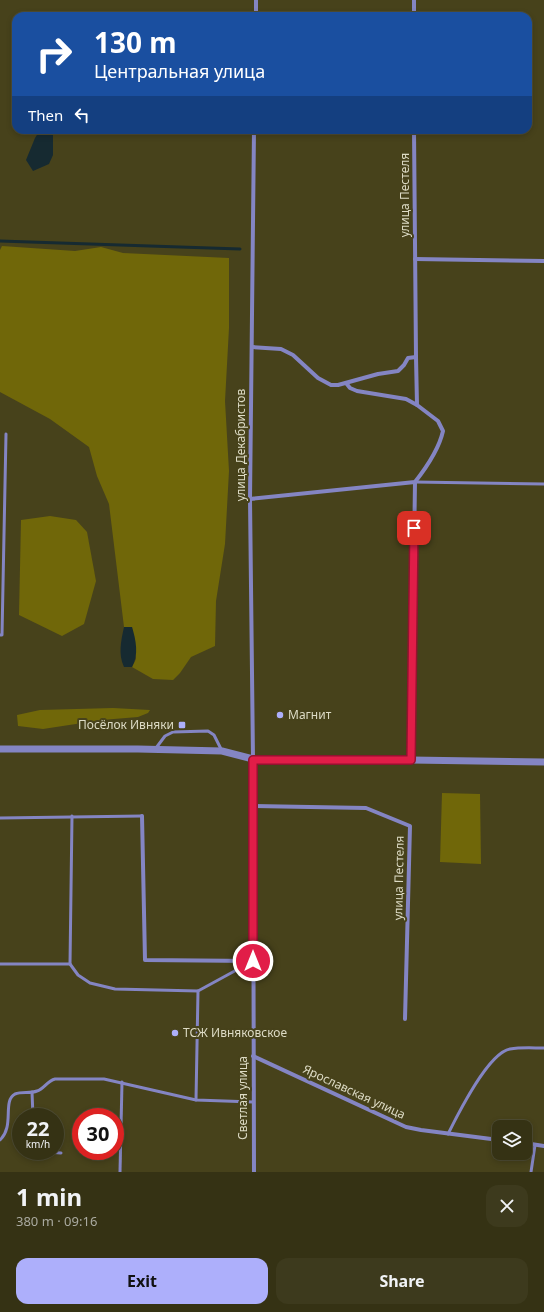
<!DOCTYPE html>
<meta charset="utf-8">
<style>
:root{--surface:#353214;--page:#3d3a1d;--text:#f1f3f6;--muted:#aaaaa0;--line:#4f4d34;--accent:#adaffb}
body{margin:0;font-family:"Noto Sans",sans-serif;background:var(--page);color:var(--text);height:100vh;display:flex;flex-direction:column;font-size:15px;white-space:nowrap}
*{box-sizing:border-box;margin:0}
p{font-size:13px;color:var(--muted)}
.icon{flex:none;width:22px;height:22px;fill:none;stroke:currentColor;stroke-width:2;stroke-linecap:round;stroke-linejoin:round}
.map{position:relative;height:1172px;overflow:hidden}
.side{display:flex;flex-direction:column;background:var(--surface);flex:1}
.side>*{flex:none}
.guide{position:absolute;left:12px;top:12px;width:520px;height:122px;border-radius:12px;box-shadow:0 2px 6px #0003,0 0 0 1px var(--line);background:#1a4fa0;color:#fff;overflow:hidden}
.buttons{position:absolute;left:492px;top:1120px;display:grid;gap:8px}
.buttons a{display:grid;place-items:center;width:40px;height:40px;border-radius:8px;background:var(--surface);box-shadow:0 2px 6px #0003,0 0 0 1px var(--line);font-size:20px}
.speed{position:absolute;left:12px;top:1108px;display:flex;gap:8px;font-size:20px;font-weight:700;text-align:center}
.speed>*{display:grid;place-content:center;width:52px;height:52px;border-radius:50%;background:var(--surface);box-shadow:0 2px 6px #0003,0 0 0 1px var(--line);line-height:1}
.speed small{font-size:10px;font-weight:400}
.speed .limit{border:6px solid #d22;background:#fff;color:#111}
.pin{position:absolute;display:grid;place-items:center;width:34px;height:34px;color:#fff;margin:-17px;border-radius:8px;box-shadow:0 2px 6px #0006}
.me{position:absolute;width:44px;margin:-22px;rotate:0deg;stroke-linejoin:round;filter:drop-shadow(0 0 3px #0008)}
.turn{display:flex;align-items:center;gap:14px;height:84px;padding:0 16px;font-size:18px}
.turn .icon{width:52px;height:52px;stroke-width:2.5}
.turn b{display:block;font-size:28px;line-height:34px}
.then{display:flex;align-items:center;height:38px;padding:0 16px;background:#0003;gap:8px;font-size:15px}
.round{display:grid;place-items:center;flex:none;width:42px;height:42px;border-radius:12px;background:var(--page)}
.headline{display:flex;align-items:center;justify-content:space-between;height:68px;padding:0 16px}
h1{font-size:24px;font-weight:700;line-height:30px}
.cta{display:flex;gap:8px;margin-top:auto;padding:8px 16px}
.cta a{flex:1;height:46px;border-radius:12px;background:var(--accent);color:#111;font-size:16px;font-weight:700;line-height:46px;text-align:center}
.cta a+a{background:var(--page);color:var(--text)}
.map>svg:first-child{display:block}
.green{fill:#706709}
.water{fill:#162a31}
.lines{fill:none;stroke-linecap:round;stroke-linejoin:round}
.stream{stroke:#162a31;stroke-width:3}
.service{stroke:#8485c3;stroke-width:3}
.minor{stroke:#8485c3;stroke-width:4}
.tertiary{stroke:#8485c3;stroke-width:7}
.route-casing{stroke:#92132f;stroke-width:10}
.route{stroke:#e11d48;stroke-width:7}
.poi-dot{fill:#adaffb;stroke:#47421b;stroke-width:1.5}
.labels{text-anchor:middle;stroke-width:4;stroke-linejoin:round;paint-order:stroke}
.street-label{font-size:12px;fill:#dddbc5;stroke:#47421b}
.poi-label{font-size:12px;fill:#dddbc5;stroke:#47421b;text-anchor:start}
</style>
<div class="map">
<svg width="544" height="1172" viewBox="0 0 544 1172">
<rect width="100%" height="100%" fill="#47421b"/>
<g class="green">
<path d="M2 246 75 251 101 247 123 253 229 258V328L225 401 229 471 225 544 216 601 215 646 191 657 180 673 173 680 153 679 132 667 136 659 132 627H124L109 504 97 476 89 447 50 419 0 392V250Z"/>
<path d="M50 516 76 520 87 532 96 581 84 624 62 636 19 615 21 520Z"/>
<path d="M113 708 150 710 148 713 138 717 102 720 43 729 18 726 17 715 40 710Z"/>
<path d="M442 793 480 794 481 864 440 862Z"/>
</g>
<g class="water">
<path d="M40 130H53V155L49 164 33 171 26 160 35 138Z"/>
<path d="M124 627H132C136 640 139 655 132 667H124C118 654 121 641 124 627Z"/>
</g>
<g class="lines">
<path class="stream" d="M0 241 240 249"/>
<g class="service">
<path d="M415 482 544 484"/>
<path d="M0 635H2L6 434"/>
<path d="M156 748 165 736 173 732 208 731 214 735 222 751"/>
<path d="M0 818 142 816"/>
<path d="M0 964H70L72 816"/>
<path d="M70 964 78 975 90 983 115 989 198 991 253 961"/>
<path d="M32 1092 33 1117"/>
<path d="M196 1100 198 991"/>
<path d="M55 1131H61"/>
<path d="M448 1134C458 1114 488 1053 510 1049 521 1047 533 1048 544 1048"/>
<path d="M0 1140C15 1126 2 1101 15 1094 22 1091 30 1094 37 1091 44 1089 47 1081 55 1079H104L196 1100 253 1102"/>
<path d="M33 1151 61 1153"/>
<path d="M120 1172 122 1082"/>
<path d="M531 1172 535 1145"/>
</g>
<g class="minor">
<path d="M414 0V16"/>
<path d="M256 16V0"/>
<path d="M415 259 544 261"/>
<path d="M252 347 281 349 293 355 318 378 331 385H338L378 374 398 371 404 365 408 358 416 357 414 130"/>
<path d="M346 383 350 388 357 391 406 399 417 405"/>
<path d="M250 499 415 482C426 468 439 449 443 431L438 421 417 405 416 357"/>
<path d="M411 760 415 482"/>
<path d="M253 806 366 808 410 826 405 1019"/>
<path d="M142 816 145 960 253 961"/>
<path d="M253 1056 406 1127 421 1130 499 1140"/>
<path d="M525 1143 544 1146"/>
<path d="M254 1172 253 759 250 499 254 130"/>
</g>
<path class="tertiary" d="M0 749H138L222 751 253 759 411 760 544 762"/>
</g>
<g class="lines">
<defs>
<path id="route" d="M253 961V760H411L414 528"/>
</defs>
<use href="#route" class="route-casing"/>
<use href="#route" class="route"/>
</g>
<g class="poi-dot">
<circle cx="280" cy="715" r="4"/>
<rect x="178" y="721" width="8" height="8" rx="2"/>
<circle cx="175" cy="1033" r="4"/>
</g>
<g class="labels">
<g class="street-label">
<text transform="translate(405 195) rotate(-90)" y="4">улица Пестеля</text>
<text transform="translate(241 445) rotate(-90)" y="4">улица Декабристов</text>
<text transform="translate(399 878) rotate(-89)" y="4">улица Пестеля</text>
<text transform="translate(354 1092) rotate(25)" y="4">Ярославская улица</text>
<text transform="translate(243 1098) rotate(-90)" y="4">Светлая улица</text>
</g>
<g class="poi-label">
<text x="288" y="719">Магнит</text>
<text x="174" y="729" text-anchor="end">Посёлок Ивняки</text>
<text x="183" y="1037">ТСЖ Ивняковское</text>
</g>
</g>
</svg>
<div class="buttons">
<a><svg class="icon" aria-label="layers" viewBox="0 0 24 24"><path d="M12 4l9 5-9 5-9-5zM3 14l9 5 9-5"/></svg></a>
</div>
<div class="speed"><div>22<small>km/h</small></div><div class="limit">30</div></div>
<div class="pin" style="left:414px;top:528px;background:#d93025"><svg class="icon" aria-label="arrive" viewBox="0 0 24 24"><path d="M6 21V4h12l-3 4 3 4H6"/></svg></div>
<svg class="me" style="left:253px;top:961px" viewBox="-20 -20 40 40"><circle r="17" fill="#e11d48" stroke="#fff" stroke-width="3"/><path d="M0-11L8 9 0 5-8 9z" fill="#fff"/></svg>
<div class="guide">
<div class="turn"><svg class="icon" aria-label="right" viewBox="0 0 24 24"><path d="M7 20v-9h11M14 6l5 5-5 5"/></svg><div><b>130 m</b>Центральная улица</div></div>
<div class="then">Then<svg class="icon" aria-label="left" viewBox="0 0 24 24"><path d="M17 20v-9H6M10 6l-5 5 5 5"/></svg></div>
</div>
</div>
<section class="side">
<div class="headline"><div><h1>1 min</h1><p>380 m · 09:16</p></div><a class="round"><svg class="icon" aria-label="close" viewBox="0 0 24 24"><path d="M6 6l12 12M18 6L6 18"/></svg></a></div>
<div class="cta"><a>Exit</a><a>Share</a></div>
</section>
